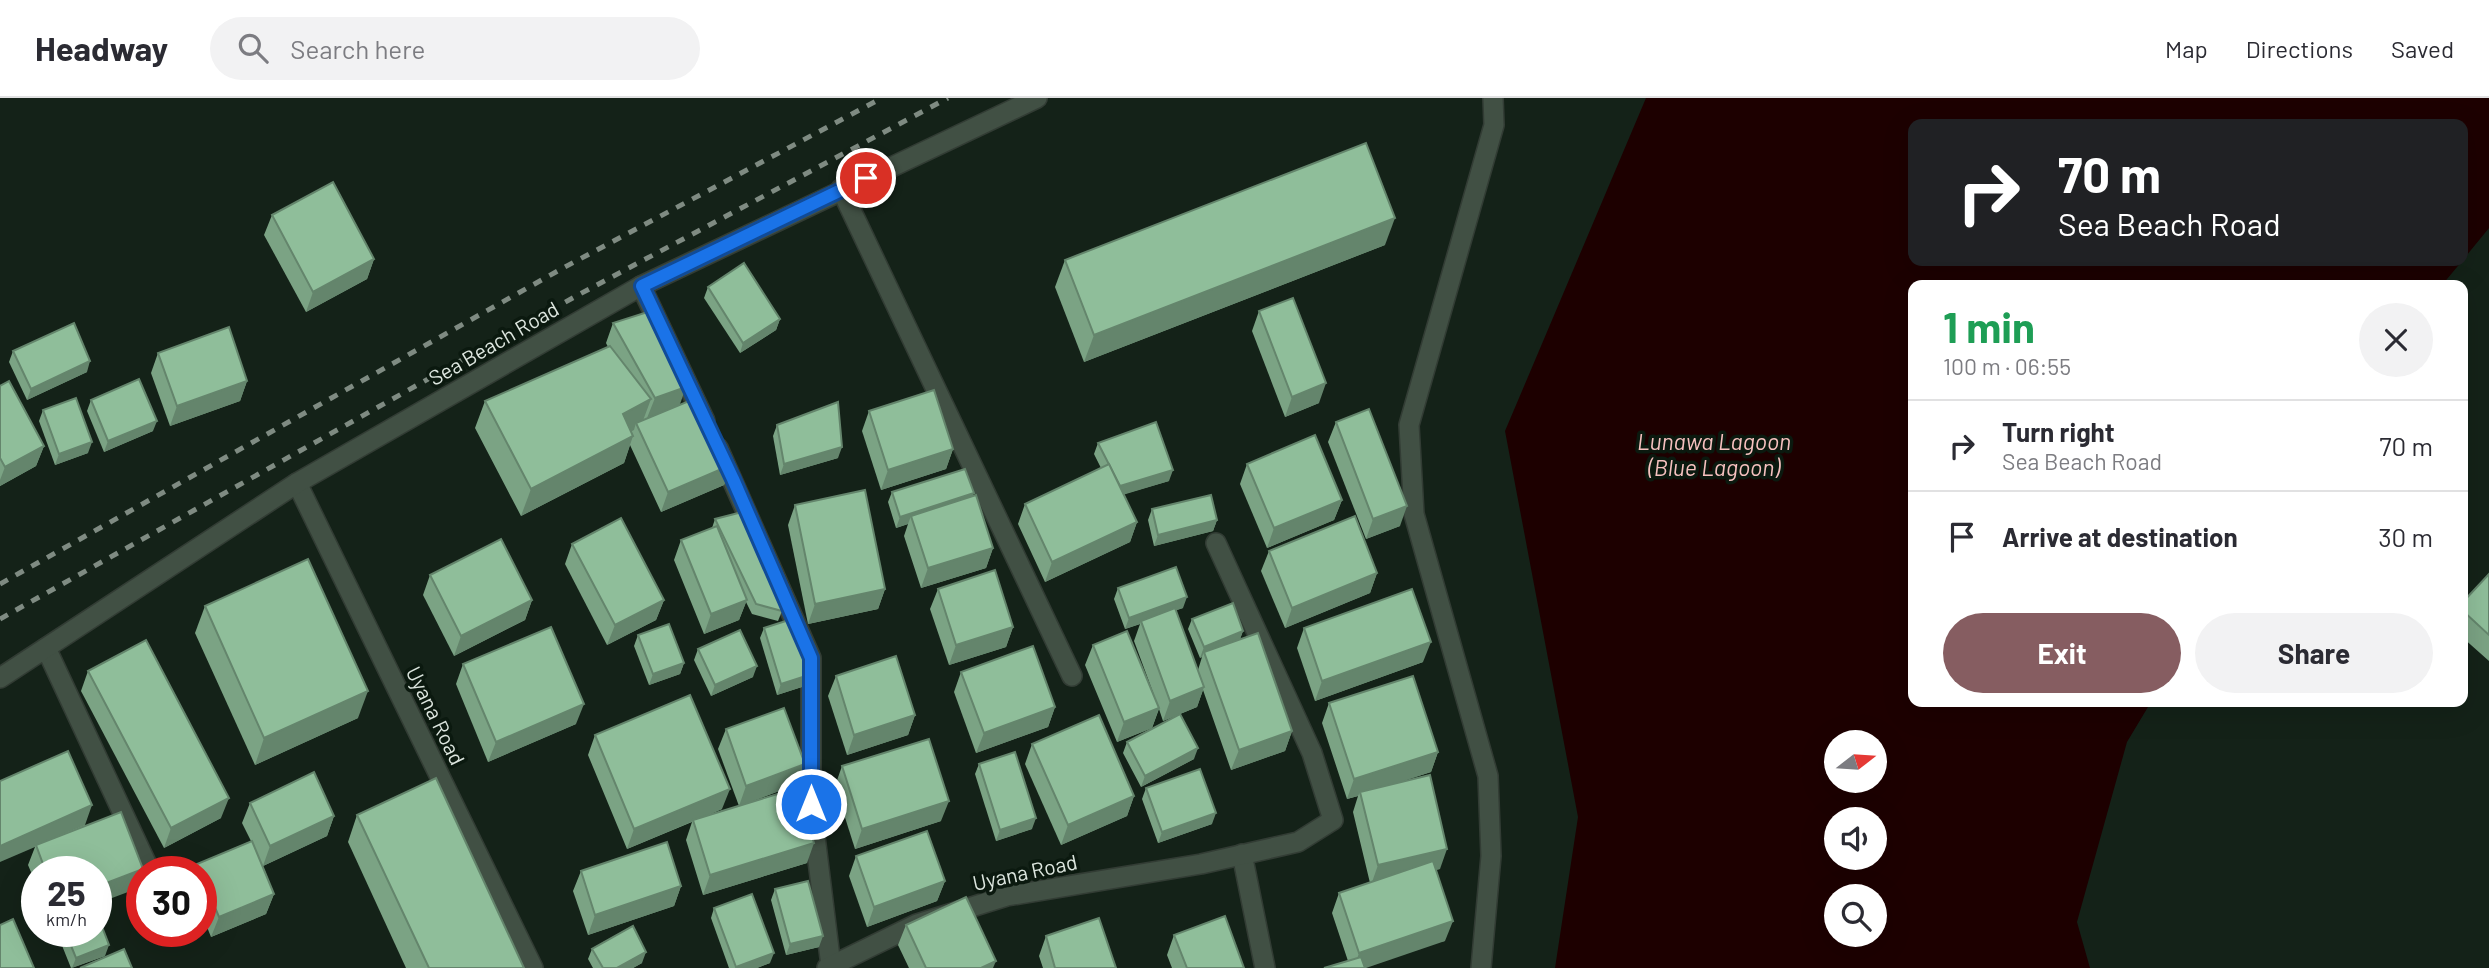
<!DOCTYPE html>
<meta charset="utf-8">
<style>
:root{--surface:#fff;--page:#f2f2f3;--text:#2b2b33;--muted:#7c7c81;--line:#e1e1e2;--accent:#865d61}
body{margin:0;font-family:Barlow,sans-serif;background:var(--page);color:var(--text);height:100vh;display:flex;flex-direction:column;font-size:26px;white-space:nowrap}
*{box-sizing:border-box;margin:0}
p{font-size:23px;color:var(--muted)}
.icon{flex:none;width:38px;height:38px;fill:none;stroke:currentColor;stroke-width:2;stroke-linecap:round;stroke-linejoin:round}
.map{position:relative;flex:1;overflow:hidden}
.drawer{position:absolute;left:1908px;top:182px;width:560px;height:427px;display:flex;flex-direction:column;background:var(--surface);border-radius:14px;box-shadow:0 7px 28px #0002}
.drawer>*{flex:none}
.guide{position:absolute;left:1908px;top:21px;width:560px;height:147px;border-radius:14px;box-shadow:0 7px 28px #0002;background:#202124;color:#fff;overflow:hidden}
.needle{width:46px;rotate:73deg}
.fabs{position:absolute;left:1824px;top:632px;display:grid;gap:14px}
.fabs a{display:grid;place-items:center;width:63px;height:63px;border-radius:50%;background:var(--surface);box-shadow:0 7px 28px #0002;font-size:35px}
.speed{position:absolute;left:21px;top:758px;display:flex;gap:14px;font-size:35px;font-weight:700;text-align:center}
.speed>*{display:grid;place-content:center;width:91px;height:91px;border-radius:50%;background:var(--surface);box-shadow:0 7px 28px #0002;line-height:1}
.speed small{font-size:18px;font-weight:400}
.speed .limit{border:10px solid #d22;background:#fff;color:#111}
.pin{position:absolute;display:grid;place-items:center;width:60px;height:60px;color:#fff;margin:-30px;border:4px solid #fff;border-radius:50%;box-shadow:0 2px 7px #0007}
.me{position:absolute;width:77px;margin:-38px;rotate:0deg;stroke-linejoin:round;filter:drop-shadow(0 0 5px #0008)}
.turn{display:flex;align-items:center;gap:24px;height:147px;padding:0 35px;font-size:32px}
.turn .icon{width:91px;height:91px;stroke-width:2.5}
.turn b{display:block;font-size:49px;line-height:60px}
.round{display:grid;place-items:center;flex:none;width:74px;height:74px;border-radius:37px;background:var(--page)}
.headline{display:flex;align-items:center;justify-content:space-between;height:119px;padding:0 35px}
h1{font-size:42px;font-weight:700;line-height:52px;color:#1e9e55}
.button{display:flex;gap:14px;margin-top:auto;padding:14px 35px}
.button a{flex:1;height:80px;border-radius:42px;background:var(--accent);color:#fff;font-size:28px;font-weight:700;line-height:80px;text-align:center}
.button a+a{background:var(--page);color:var(--text)}
ul{padding:0;list-style:none}
li{display:flex;align-items:center;gap:21px;height:91px;padding:0 35px;border-top:2px solid var(--line)}
li div{flex:1}
li b{display:block;font-size:26px}
li em{font-style:normal}
header{display:flex;align-items:center;gap:42px;box-sizing:border-box;height:98px;padding:0 35px;background:var(--surface);border-bottom:2px solid var(--line)}
header strong{font-size:33px}
nav{display:flex;gap:38px;margin-inline-start:auto;font-size:24px}
.search{width:490px;height:63px;background:var(--page);display:flex;align-items:center;gap:18px;box-sizing:border-box;padding:0 24px;border-radius:38px;color:var(--muted);font-size:26px}
.map>svg:first-child{display:block}
.water{fill:#1d0000;fill-rule:evenodd}
.lines{fill:none;stroke-linecap:round;stroke-linejoin:round}
.minor-casing{stroke:#323c34;stroke-width:22}
.tertiary-casing{stroke:#323c34;stroke-width:22}
.minor{stroke:#415044;stroke-width:19}
.tertiary{stroke:#415044;stroke-width:19}
.rail{stroke:#7f8b82;stroke-width:5;stroke-dasharray:9 9;stroke-linecap:butt}
.wall{fill:#7ba384}
.shaded-wall{fill:#64856c}
.building{fill:#8fbe9a;stroke:#64856c;stroke-width:2}
.route-casing{stroke:#114b97;stroke-width:18}
.route{stroke:#1a73e8;stroke-width:12}
.labels{text-anchor:middle;stroke-width:7;stroke-linejoin:round;paint-order:stroke}
.street-label{font-size:21px;fill:#dde6df;stroke:#0b190f}
.water-label{font-size:23px;font-style:italic;fill:#f6c1bf;stroke:#0b190f}
</style>
<header>
<strong>Headway</strong>
<div class="search"><svg class="icon" aria-label="search" viewBox="0 0 24 24"><circle cx="10" cy="10" r="6"/><path d="M15 15l6 6"/></svg>Search here</div>
<nav><a>Map</a><a>Directions</a><a>Saved</a></nav>
</header>
<div class="map">
<svg width="2489" height="870" viewBox="0 0 2489 870">
<rect width="100%" height="100%" fill="#142218"/>
<path class="water" d="M1646 0H2489V130L2462 163V26H1913V163H2462L2442 187H1913V604H2151L2127 644 2077 824 2090 870H1555L1578 719 1505 333ZM1836 644H1874V682H1836ZM1836 721H1874V760H1836ZM1836 798H1874V836H1836Z"/>
<g class="lines">
<defs>
<g id="minor">
<path d="M841 91 1072 578"/>
<path d="M641 188 705 323"/>
<path d="M718 350 811 560V706L831 868"/>
<path d="M297 385 533 870"/>
<path d="M46 550 148 769 157 774"/>
<path d="M1242 756 1265 870"/>
<path d="M827 870 917 826 1007 798 1201 766 1298 744 1333 722 1312 655 1216 445"/>
<path d="M1481 870 1491 758 1488 678 1414 416 1409 327 1494 27 1493 0"/>
</g>
<path id="tertiary" d="M0 580 297 385 641 188 1037 0"/>
</defs>
<use href="#minor" class="minor-casing"/>
<use href="#tertiary" class="tertiary-casing"/>
<use href="#minor" class="minor"/>
<use href="#tertiary" class="tertiary"/>
<g class="rail">
<path d="M0 486 563 170 882 0"/>
<path d="M0 521 578 197 948 0"/>
</g>
</g>
<g class="wall">
<path d="M272 117 374 161 367 181 306 214 264 137Z"/>
<path d="M1385 147 1084 264 1055 189 1065 162Z"/>
<path d="M708 189 780 221 776 232 740 255 704 200Z"/>
<path d="M1259 213 1319 305 1285 319 1252 233Z"/>
<path d="M613 225 680 307 731 367 724 387 661 414 630 347 624 365 521 418 475 330 485 303 608 249 606 245Z"/>
<path d="M13 253 87 274 27 302 9 264Z"/>
<path d="M158 255 247 283 240 303 170 328 151 275Z"/>
<path d="M0 288 44 348 36 368 0 388Z"/>
<path d="M91 302 153 333 104 354 87 313Z"/>
<path d="M43 312 88 355 55 367 39 323Z"/>
<path d="M869 313 953 351 946 371 881 392 862 333Z"/>
<path d="M1336 324 1400 428 1366 441 1328 344Z"/>
<path d="M777 327 838 360 780 377 773 338Z"/>
<path d="M1098 345 1169 383 1124 396 1137 424 1130 444 1045 484 1018 426 1025 406 1101 370 1094 356Z"/>
<path d="M1247 366 1342 402 1334 422 1267 450 1240 386Z"/>
<path d="M892 394 973 398 993 450 986 470 921 490 904 438 908 426 896 430 888 404Z"/>
<path d="M795 407 885 491 878 511 808 526 788 427Z"/>
<path d="M1152 411 1217 422 1213 433 1154 448 1148 422Z"/>
<path d="M715 421 782 513 778 523 752 516 746 504 739 522 704 536 674 462 681 442 712 430Z"/>
<path d="M572 446 664 502 656 522 607 547 565 466Z"/>
<path d="M1269 453 1377 475 1370 495 1285 530 1261 473Z"/>
<path d="M2489 476V563L2462 539V505Z"/>
<path d="M430 477 532 502 525 522 454 558 423 497Z"/>
<path d="M1118 490 1183 510 1176 512 1198 572 1202 559 1200 560 1188 531 1192 521 1243 533 1240 541 1292 633 1285 653 1231 672 1203 592 1197 609 1180 616 1194 661 1141 689 1123 655 1127 644 1178 617 1163 623 1159 611 1152 630 1117 644 1085 567 1093 547 1154 597 1134 543 1140 526 1125 531 1114 501Z"/>
<path d="M938 491 1013 529 1006 549 949 567 930 511Z"/>
<path d="M205 508 358 620 255 667 195 535Z"/>
<path d="M764 530 805 588 777 597 760 540Z"/>
<path d="M1304 530 1423 564 1315 603 1297 550Z"/>
<path d="M638 537 684 565 680 576 649 587 634 548Z"/>
<path d="M698 551 753 579 711 598 694 562Z"/>
<path d="M463 566 576 626 488 664 456 586Z"/>
<path d="M88 573 221 720 164 750 81 593Z"/>
<path d="M961 574 1055 609 1048 629 976 655 954 594Z"/>
<path d="M836 578 915 617 908 637 847 657 828 598Z"/>
<path d="M1329 605 1438 654 1431 674 1399 684 1440 771 1435 772 1445 843 1348 863 1332 815 1339 795 1370 785 1353 714 1358 698 1347 701 1322 625Z"/>
<path d="M726 631 798 686 739 708 718 651Z"/>
<path d="M595 637 722 711 706 718 807 765 703 797 686 742 692 724 627 751 588 657Z"/>
<path d="M1032 646 1134 698 1127 718 1061 747 1025 666Z"/>
<path d="M979 666 1032 731 996 743 975 676Z"/>
<path d="M842 668 941 723 855 751 835 688Z"/>
<path d="M0 683 85 727 136 791 96 774H37V788L28 767 35 749Z"/>
<path d="M1146 690 1212 726 1158 745 1142 701Z"/>
<path d="M250 705 334 718 327 738 263 768 274 796 266 816 211 839 201 814V774H194L197 766 251 743 242 725Z"/>
<path d="M357 717 524 870H406L348 744Z"/>
<path d="M856 758 945 783 937 803 867 829 849 778Z"/>
<path d="M581 773 681 788 674 808 588 837 573 793Z"/>
<path d="M775 791 819 849 786 857 771 802Z"/>
<path d="M714 810 770 865 757 870H729L711 820Z"/>
<path d="M906 827 993 870H909L898 847Z"/>
<path d="M58 833H96L105 858 71 870 57 835Z"/>
<path d="M1174 837 1244 870H1172L1167 857Z"/>
<path d="M1046 838 1116 870H1043L1039 858Z"/>
<path d="M592 851 642 865 633 870H593L588 861Z"/>
</g>
<g class="shaded-wall">
<path d="M1395 120 1385 147 1084 264 1094 237Z"/>
<path d="M374 161 367 181 306 214 313 194Z"/>
<path d="M780 221 776 232 740 255 743 245Z"/>
<path d="M90 263 87 274 27 302 31 291Z"/>
<path d="M247 283 240 303 170 328 177 308Z"/>
<path d="M1326 285 1319 305 1285 319 1292 299Z"/>
<path d="M686 289 679 309 647 320 655 300Z"/>
<path d="M651 301 641 328 636 325 634 332 613 343 623 316Z"/>
<path d="M157 323 153 333 104 354 108 343Z"/>
<path d="M633 338 624 365 521 418 531 391Z"/>
<path d="M92 344 88 355 55 367 59 356Z"/>
<path d="M44 348 36 368 0 388V382L5 369Z"/>
<path d="M842 349 838 360 780 377 784 366Z"/>
<path d="M953 351 946 371 881 392 888 372Z"/>
<path d="M731 367 724 387 661 414 668 394Z"/>
<path d="M1173 372 1169 383 1116 399 1120 388Z"/>
<path d="M974 395 970 406 911 418 908 426 896 430 900 419Z"/>
<path d="M1342 402 1334 422 1267 450 1274 430Z"/>
<path d="M1407 408 1400 428 1366 441 1373 421Z"/>
<path d="M1217 422 1213 433 1154 448 1158 437Z"/>
<path d="M1137 424 1130 444 1045 484 1052 464Z"/>
<path d="M993 450 986 470 921 490 928 470Z"/>
<path d="M1377 475 1370 495 1285 530 1292 510Z"/>
<path d="M885 491 878 511 808 526 815 506Z"/>
<path d="M1187 499 1183 510 1142 525 1141 523 1140 526 1125 531 1129 520Z"/>
<path d="M532 502 525 522 454 558 461 538Z"/>
<path d="M664 502 656 522 607 547 615 527Z"/>
<path d="M747 502 739 522 704 536 711 516Z"/>
<path d="M1013 529 1006 549 949 567 956 547Z"/>
<path d="M1243 533 1239 544 1204 554 1202 559 1200 560 1204 549Z"/>
<path d="M1431 544 1423 564 1315 603 1322 583Z"/>
<path d="M684 565 680 576 649 587 653 576Z"/>
<path d="M757 568 753 579 711 598 715 587Z"/>
<path d="M809 577 805 588 777 597 781 586Z"/>
<path d="M1204 589 1197 609 1163 623 1170 603Z"/>
<path d="M368 593 358 620 255 667 264 640Z"/>
<path d="M584 606 576 626 488 664 496 644Z"/>
<path d="M1055 609 1048 629 976 655 984 635Z"/>
<path d="M1159 610 1152 630 1117 644 1124 624Z"/>
<path d="M915 617 908 637 847 657 854 637Z"/>
<path d="M1292 633 1285 653 1231 672 1239 652Z"/>
<path d="M1198 650 1194 661 1141 689 1145 678Z"/>
<path d="M1438 654 1431 674 1361 697 1360 694 1358 698 1347 701 1354 681Z"/>
<path d="M805 666 798 686 739 708 746 688Z"/>
<path d="M730 691 722 711 627 751 634 731Z"/>
<path d="M1134 698 1127 718 1061 747 1068 727Z"/>
<path d="M229 700 221 720 164 750 171 730Z"/>
<path d="M949 703 941 723 855 751 862 731Z"/>
<path d="M92 707 85 727 36 747 35 749 0 764V748Z"/>
<path d="M1216 715 1212 726 1158 745 1162 734Z"/>
<path d="M334 718 327 738 263 768 270 748Z"/>
<path d="M1036 720 1032 731 996 743 1000 732Z"/>
<path d="M814 745 807 765 703 797 710 777Z"/>
<path d="M1447 751 1440 771 1371 787 1378 767Z"/>
<path d="M143 771 136 791 96 806V789Z"/>
<path d="M945 783 937 803 867 829 874 809Z"/>
<path d="M681 788 674 808 588 837 595 817Z"/>
<path d="M274 796 266 816 211 839 219 819Z"/>
<path d="M1453 823 1445 843 1366 870H1354L1359 855Z"/>
<path d="M823 838 819 849 786 857 790 846Z"/>
<path d="M109 847 105 858 72 870 76 860Z"/>
<path d="M646 854 642 865 633 870H617Z"/>
<path d="M774 855 770 865 757 870H736V869Z"/>
<path d="M996 863 993 870H981Z"/>
</g>
<g class="building">
<path d="M1366 45 1395 120 1094 237 1065 162Z"/>
<path d="M333 84 374 161 313 194 272 117Z"/>
<path d="M744 165 780 221 743 245 708 189Z"/>
<path d="M1293 200 1326 285 1292 299 1259 213Z"/>
<path d="M657 211 686 289 655 300 613 225Z"/>
<path d="M74 225 90 263 31 291 13 253Z"/>
<path d="M229 229 247 283 177 308 158 255Z"/>
<path d="M610 248 651 301 623 316 633 338 531 391 485 303Z"/>
<path d="M139 281 157 323 108 343 91 302Z"/>
<path d="M9 283 44 348 5 369 0 360V288Z"/>
<path d="M934 292 953 351 888 372 869 313Z"/>
<path d="M701 298 731 367 668 394 636 325Z"/>
<path d="M76 300 92 344 59 356 43 312Z"/>
<path d="M838 304 842 349 784 366 777 327Z"/>
<path d="M1369 311 1407 408 1373 421 1336 324Z"/>
<path d="M1156 324 1173 372 1120 388 1098 345Z"/>
<path d="M1315 337 1342 402 1274 430 1247 366Z"/>
<path d="M1109 366 1137 424 1052 464 1025 406Z"/>
<path d="M965 371 974 395 900 419 892 394Z"/>
<path d="M865 392 885 491 815 506 795 407Z"/>
<path d="M976 397 993 450 928 470 911 418Z"/>
<path d="M1211 397 1217 422 1158 437 1152 411Z"/>
<path d="M750 412 782 513 756 506 715 421Z"/>
<path d="M1355 418 1377 475 1292 510 1269 453Z"/>
<path d="M621 420 664 502 615 527 572 446Z"/>
<path d="M717 428 747 502 711 516 681 442Z"/>
<path d="M501 441 532 502 461 538 430 477Z"/>
<path d="M308 461 368 593 264 640 205 508Z"/>
<path d="M1176 469 1187 499 1129 520 1118 490Z"/>
<path d="M995 472 1013 529 956 547 938 491Z"/>
<path d="M2489 476V537L2462 512V505Z"/>
<path d="M1412 491 1431 544 1322 583 1304 530Z"/>
<path d="M1233 505 1243 533 1204 549 1192 521Z"/>
<path d="M1175 510 1204 589 1170 603 1141 523Z"/>
<path d="M792 521 809 577 781 586 764 530Z"/>
<path d="M669 526 684 565 653 576 638 537Z"/>
<path d="M551 529 584 606 496 644 463 566Z"/>
<path d="M740 532 757 568 715 587 698 551Z"/>
<path d="M1127 533 1159 610 1124 624 1093 547Z"/>
<path d="M1258 535 1292 633 1239 652 1204 554Z"/>
<path d="M146 542 229 700 171 730 88 573Z"/>
<path d="M1033 548 1055 609 984 635 961 574Z"/>
<path d="M896 558 915 617 854 637 836 578Z"/>
<path d="M1413 578 1438 654 1354 681 1329 605Z"/>
<path d="M690 597 730 691 634 731 595 637Z"/>
<path d="M784 610 805 666 746 688 726 631Z"/>
<path d="M1180 616 1198 650 1145 678 1127 644Z"/>
<path d="M1099 617 1134 698 1068 727 1032 646Z"/>
<path d="M929 641 949 703 862 731 842 668Z"/>
<path d="M68 653 92 707 0 748V683Z"/>
<path d="M1015 654 1036 720 1000 732 979 666Z"/>
<path d="M1200 671 1216 715 1162 734 1146 690Z"/>
<path d="M314 674 334 718 270 748 250 705Z"/>
<path d="M1430 677 1447 751 1378 767 1360 694Z"/>
<path d="M436 680 524 870H429L357 717Z"/>
<path d="M797 690 814 745 710 777 693 722Z"/>
<path d="M121 714 143 771 96 789V774H46L36 747Z"/>
<path d="M927 733 945 783 874 809 856 758Z"/>
<path d="M252 743 274 796 219 819 201 776V774H200L197 766Z"/>
<path d="M667 744 681 788 595 817 581 773Z"/>
<path d="M1433 763 1453 823 1359 855 1339 795Z"/>
<path d="M808 783 823 838 790 846 775 791Z"/>
<path d="M752 796 774 855 736 869 714 810Z"/>
<path d="M966 799 996 863 981 870H926L906 827Z"/>
<path d="M96 813 109 847 76 860 65 833H96Z"/>
<path d="M1225 818 1244 870H1187L1174 837Z"/>
<path d="M1099 820 1116 870H1055L1046 838Z"/>
<path d="M13 821 34 870H0V827Z"/>
<path d="M633 828 646 854 617 870H603L592 851Z"/>
<path d="M124 851 132 870H80Z"/>
<path d="M1361 859 1365 870H1324Z"/>
</g>
<g class="lines">
<defs>
<path id="route" d="M811 706V560L733 381 642 188 866 80"/>
</defs>
<use href="#route" class="route-casing"/>
<use href="#route" class="route"/>
</g>
<g class="labels">
<g class="street-label">
<text transform="translate(494 246) rotate(-30)" y="7">Sea Beach Road</text>
<text transform="translate(435 618) rotate(64)" y="7">Uyana Road</text>
<text transform="translate(1025 775) rotate(-12)" y="7">Uyana Road</text>
</g>
<g class="water-label">
<text x="1714" y="352">Lunawa Lagoon<tspan x="1714" dy="26">(Blue Lagoon)</tspan></text>
</g>
</g>
</svg>
<div class="fabs">
<a><svg class="needle" viewBox="-14 -14 28 28"><path d="M0-13l5 13h-10z" fill="#e53935"/><path d="M0 13l5-13h-10z" fill="#7c7c81"/></svg></a>
<a><svg class="icon" aria-label="sound" viewBox="0 0 24 24"><path d="M4 9h4l5-4v14l-5-4H4zM17 9q2 3 0 6"/></svg></a>
<a><svg class="icon" aria-label="search" viewBox="0 0 24 24"><circle cx="10" cy="10" r="6"/><path d="M15 15l6 6"/></svg></a>
</div>
<div class="speed"><div>25<small>km/h</small></div><div class="limit">30</div></div>
<div class="pin" style="left:866px;top:80px;background:#d93025"><svg class="icon" aria-label="arrive" viewBox="0 0 24 24"><path d="M6 21V4h12l-3 4 3 4H6"/></svg></div>
<svg class="me" style="left:811px;top:706px" viewBox="-20 -20 40 40"><circle r="17" fill="#1a73e8" stroke="#fff" stroke-width="3"/><path d="M0-11L8 9 0 5-8 9z" fill="#fff"/></svg>
<div class="guide">
<div class="turn"><svg class="icon" aria-label="right" viewBox="0 0 24 24"><path d="M7 20v-9h11M14 6l5 5-5 5"/></svg><div><b>70 m</b>Sea Beach Road</div></div>
</div>
<section class="drawer">
<div class="headline"><div><h1>1 min</h1><p>100 m · 06:55</p></div><a class="round"><svg class="icon" aria-label="close" viewBox="0 0 24 24"><path d="M6 6l12 12M18 6L6 18"/></svg></a></div>
<ul>
<li><svg class="icon" aria-label="right" viewBox="0 0 24 24"><path d="M7 20v-9h11M14 6l5 5-5 5"/></svg><div><b>Turn right</b><p>Sea Beach Road</p></div><em>70 m</em></li>
<li><svg class="icon" aria-label="arrive" viewBox="0 0 24 24"><path d="M6 21V4h12l-3 4 3 4H6"/></svg><div><b>Arrive at destination</b></div><em>30 m</em></li>
</ul>
<div class="button"><a>Exit</a><a>Share</a></div>
</section>
</div>
